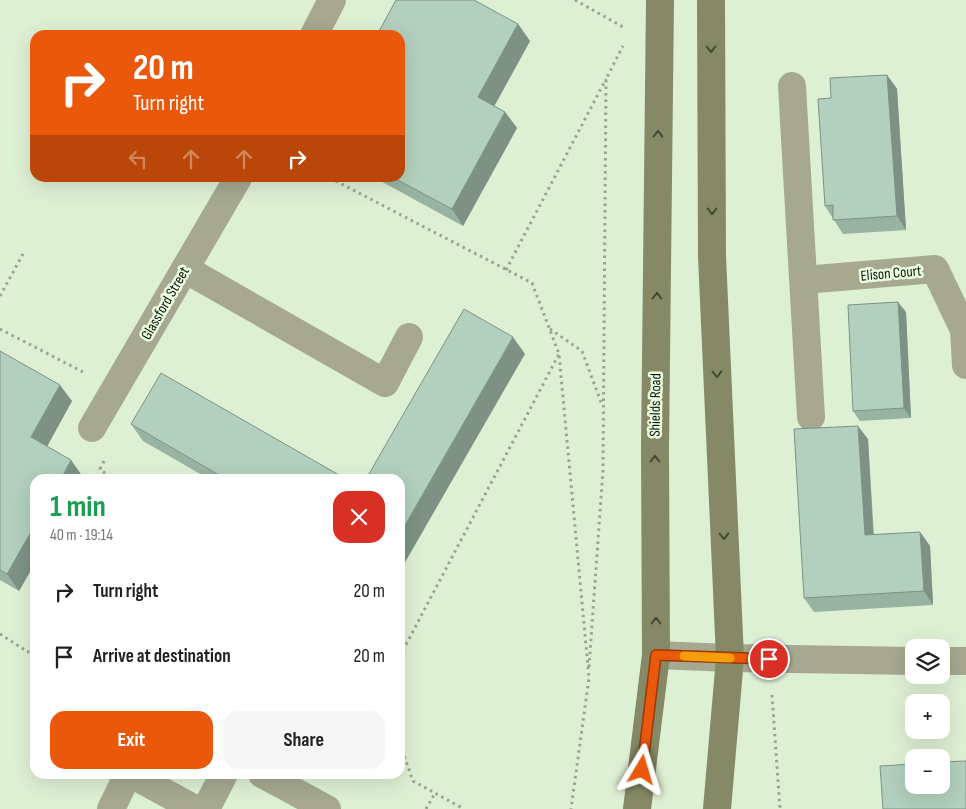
<!DOCTYPE html>
<meta charset="utf-8">
<style>
:root{--surface:#fff;--page:#f6f6f6;--text:#222;--muted:#767676;--accent:#ea580c}
body{margin:0;font-family:"Sofia Sans Condensed",sans-serif;background:var(--page);color:var(--text);height:100vh;display:flex;flex-direction:column;font-size:19px;white-space:nowrap}
*{box-sizing:border-box;margin:0}
p{font-size:16px;color:var(--muted)}
.icon{flex:none;width:28px;height:28px;fill:none;stroke:currentColor;stroke-width:2;stroke-linecap:round;stroke-linejoin:round}
.map{position:relative;flex:1;overflow:hidden}
.details{position:absolute;left:30px;top:474px;width:375px;height:305px;display:flex;flex-direction:column;background:var(--surface);border-radius:15px;box-shadow:0 5px 20px #0002}
.details>*{flex:none}
.top-card{position:absolute;left:30px;top:30px;width:375px;height:152px;border-radius:15px;box-shadow:0 5px 20px #0002;background:#ea580c;color:#fff;overflow:hidden}
.controls{position:absolute;left:905px;top:639px;display:grid;gap:10px}
.controls a{display:grid;place-items:center;width:45px;height:45px;border-radius:10px;background:var(--surface);box-shadow:0 5px 20px #0002;font-size:25px}
.pin{position:absolute;display:grid;place-items:center;width:42px;height:42px;color:#fff;margin:-21px;border:2px solid #fff;border-radius:50%;box-shadow:0 1px 5px #0007}
.me{position:absolute;width:55px;margin:-28px;rotate:7deg;stroke-linejoin:round;filter:drop-shadow(0 0 4px #0008)}
.turn{display:flex;align-items:center;gap:18px;height:105px;padding:0 20px;font-size:22px}
.turn .icon{width:65px;height:65px;stroke-width:2.5}
.turn b{display:block;font-size:35px;line-height:42px}
.lanes{display:flex;align-items:center;height:48px;padding:0 20px;background:#0003;justify-content:center;gap:25px;direction:ltr}
.lanes .off{opacity:.35}
.round{display:grid;place-items:center;flex:none;width:52px;height:52px;border-radius:15px;background:var(--page)}
.head{display:flex;align-items:center;justify-content:space-between;height:85px;padding:0 20px}
h1{font-size:30px;font-weight:700;line-height:38px;color:#1e9e55}
.button{display:flex;gap:10px;margin-top:auto;padding:10px 20px}
.button a{flex:1;height:58px;border-radius:15px;background:var(--accent);color:#fff;font-size:20px;font-weight:700;line-height:58px;text-align:center}
.button a+a{background:var(--page);color:var(--text)}
ul{padding:0;list-style:none}
li{display:flex;align-items:center;gap:15px;height:65px;padding:0 20px}
li div{flex:1}
li b{display:block;font-size:19px}
li em{font-style:normal}
.map>svg:first-child{display:block}
.lines{fill:none;stroke-linecap:round;stroke-linejoin:round}
.path{stroke:#97a58f;stroke-width:3;stroke-dasharray:2.5 4;stroke-linecap:butt}
.minor{stroke:#a6a990;stroke-width:28}
.secondary{stroke:#868965;stroke-width:28}
.wall{fill:#99b3a3}
.shaded-wall{fill:#7d9284}
.building{fill:#b2d0bd;stroke:#7d9284}
.oneway{stroke:#434832}
.route-casing{stroke:#983908;stroke-width:12}
.route{stroke:#ea580c;stroke-width:9}
.slow{stroke:#f59e0b;stroke-width:9}
.labels{text-anchor:middle;stroke-width:5;stroke-linejoin:round;paint-order:stroke}
.street-label{font-size:15px;fill:#0d1309;stroke:#ebfde1}
</style>
<div class="map">
<svg width="966" height="809" viewBox="0 0 966 809">
<rect width="100%" height="100%" fill="#def0d4"/>
<g class="lines">
<g class="path">
<path d="M575 0 623 27"/>
<path d="M330 178 532 283 559 354 589 678 571 809"/>
<path d="M506 270 606 79"/>
<path d="M0 296 24 252"/>
<path d="M0 329 83 372"/>
<path d="M550 329 582 351 602 405"/>
<path d="M104 461 100 469 112 479"/>
<path d="M0 634 28 652 35 639"/>
<path d="M400 656 559 354"/>
<path d="M589 667 603 470 606 79 623 46"/>
<path d="M772 695 780 809"/>
<path d="M400 744 413 781 464 809"/>
<path d="M426 809 435 793"/>
</g>
<g class="minor">
<path d="M314 35 332 0"/>
<path d="M792 86 811 417"/>
<path d="M185 269 385 383 409 337"/>
<path d="M804 280 935 269 964 330 966 365"/>
<path d="M92 428 238 178"/>
<path d="M656 655 730 658 914 661"/>
<path d="M941 661H966"/>
<path d="M131 774 195 809"/>
<path d="M262 774 327 809"/>
<path d="M111 809 128 774"/>
<path d="M206 809 224 774"/>
</g>
<g class="secondary">
<path d="M711 0 712 256 730 658 717 809"/>
<path d="M637 809 656 655 655 449 660 0"/>
</g>
</g>
<g class="wall">
<path d="M518 24 530 41 494 106 505 112 517 128 463 226 375 178H400Z"/>
<path d="M887 75 897 89 906 230 843 234 825 206 831 98Z"/>
<path d="M906 312 911 418 860 421 853 411Z"/>
<path d="M0 351 72 401 47 446 83 477 35 479V563L19 591 0 580Z"/>
<path d="M131 424 346 479H209L143 441Z"/>
<path d="M868 439 874 535 920 532 930 546 933 605 814 612 804 598Z"/>
</g>
<g class="shaded-wall">
<path d="M518 24 530 41 490 114 478 97Z"/>
<path d="M887 75 897 89 906 230 897 216Z"/>
<path d="M505 112 517 128 463 226 452 209Z"/>
<path d="M898 302 906 312 911 418 904 408Z"/>
<path d="M513 337 525 354 400 571V534Z"/>
<path d="M60 385 72 401 43 454 31 437Z"/>
<path d="M858 426 868 439 874 549 865 535Z"/>
<path d="M71 460 83 477 82 479H61Z"/>
<path d="M35 525V563L19 591 7 574Z"/>
<path d="M920 532 930 546 933 605 924 591Z"/>
</g>
<g class="building">
<path d="M396 0H474L518 24 478 97 505 112 452 209 394 178H400V35H377Z"/>
<path d="M887 75 897 216 833 220V205L825 206 818 99 831 98 830 78Z"/>
<path d="M898 302 904 408 853 411 848 305Z"/>
<path d="M464 309 513 337 400 534V479H366Z"/>
<path d="M0 351 60 385 31 437 71 460 61 479H35V525L7 574 0 570Z"/>
<path d="M161 373 346 479H226L131 424Z"/>
<path d="M858 426 865 535 920 532 924 591 804 598 794 429Z"/>
<path d="M966 761V809H883L880 766 914 764V785H941V762Z"/>
</g>
<defs><path id="oneway-chevron" d="M-2-3.5L2.5 0L-2 3.5" fill="none" stroke-width="1.6" stroke-linecap="round" stroke-linejoin="round" transform="scale(1.25)"/></defs>
<g class="oneway">
<use href="#oneway-chevron" transform="translate(711 49) rotate(90)"/>
<use href="#oneway-chevron" transform="translate(658 134) rotate(-89)"/>
<use href="#oneway-chevron" transform="translate(712 211) rotate(90)"/>
<use href="#oneway-chevron" transform="translate(657 296) rotate(-89)"/>
<use href="#oneway-chevron" transform="translate(717 374) rotate(88)"/>
<use href="#oneway-chevron" transform="translate(655 459) rotate(-90)"/>
<use href="#oneway-chevron" transform="translate(724 536) rotate(88)"/>
<use href="#oneway-chevron" transform="translate(656 621) rotate(-90)"/>
</g>
<g class="lines">
<defs>
<path id="route" d="M642 770 656 655 769 659"/>
</defs>
<use href="#route" class="route-casing"/>
<use href="#route" class="route"/>
<path class="slow" d="M684 656 730 658"/>
</g>
<g class="labels">
<g class="street-label">
<text transform="translate(891 273) rotate(-5)" y="5">Elison Court</text>
<text transform="translate(165 303) rotate(-60)" y="5">Glassford Street</text>
<text transform="translate(655 405) rotate(-89)" y="5">Shields Road</text>
</g>
</g>
</svg>
<div class="controls">
<a><svg class="icon" aria-label="layers" viewBox="0 0 24 24"><path d="M12 4l9 5-9 5-9-5zM3 14l9 5 9-5"/></svg></a>
<a>+</a>
<a>−</a>
</div>
<div class="pin" style="left:769px;top:659px;background:#d93025"><svg class="icon" aria-label="arrive" viewBox="0 0 24 24"><path d="M6 21V4h12l-3 4 3 4H6"/></svg></div>
<svg class="me" style="left:642px;top:770px" viewBox="-20 -20 40 40"><path d="M0-17L14 15 0 8-14 15z" fill="#ea580c" stroke="#fff" stroke-width="4"/></svg>
<div class="top-card">
<div class="turn"><svg class="icon" aria-label="right" viewBox="0 0 24 24"><path d="M7 20v-9h11M14 6l5 5-5 5"/></svg><div><b>20 m</b>Turn right</div></div>
<div class="lanes"><svg class="icon off" aria-label="left" viewBox="0 0 24 24"><path d="M17 20v-9H6M10 6l-5 5 5 5"/></svg><svg class="icon off" aria-label="ahead" viewBox="0 0 24 24"><path d="M12 20V5M6 11l6-6 6 6"/></svg><svg class="icon off" aria-label="ahead" viewBox="0 0 24 24"><path d="M12 20V5M6 11l6-6 6 6"/></svg><svg class="icon" aria-label="right" viewBox="0 0 24 24"><path d="M7 20v-9h11M14 6l5 5-5 5"/></svg></div>
</div>
<section class="details">
<div class="head"><div><h1>1 min</h1><p>40 m · 19:14</p></div><a class="round" style="background:#d93025;color:#fff"><svg class="icon" aria-label="close" viewBox="0 0 24 24"><path d="M6 6l12 12M18 6L6 18"/></svg></a></div>
<ul>
<li><svg class="icon" aria-label="right" viewBox="0 0 24 24"><path d="M7 20v-9h11M14 6l5 5-5 5"/></svg><div><b>Turn right</b></div><em>20 m</em></li>
<li><svg class="icon" aria-label="arrive" viewBox="0 0 24 24"><path d="M6 21V4h12l-3 4 3 4H6"/></svg><div><b>Arrive at destination</b></div><em>20 m</em></li>
</ul>
<div class="button"><a>Exit</a><a>Share</a></div>
</section>
</div>
